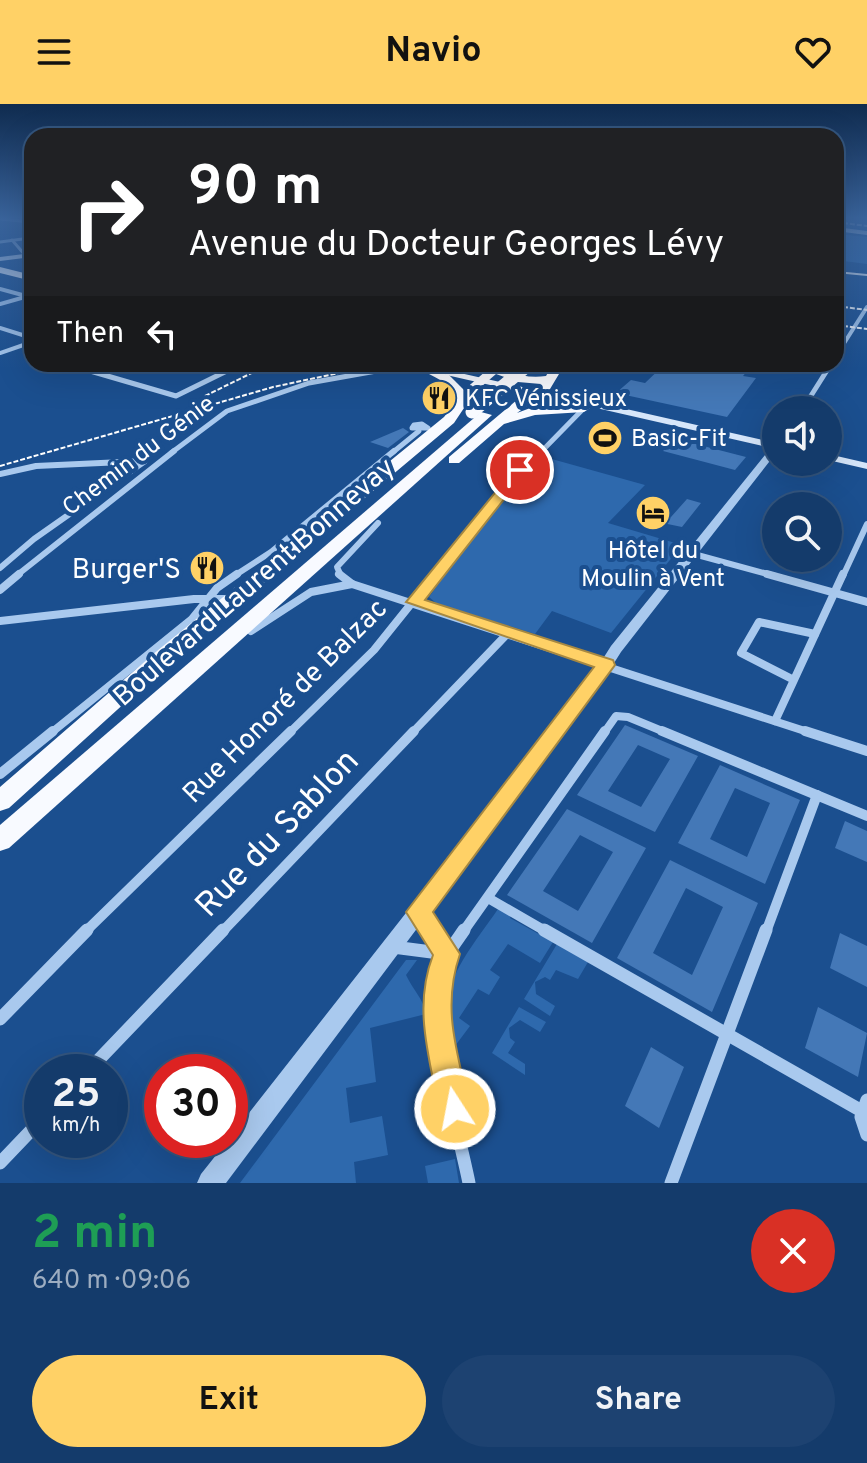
<!DOCTYPE html>
<meta charset="utf-8">
<style>
:root{--surface:#143b6b;--page:#1d4271;--text:#f1f3f6;--muted:#9dadc1;--line:#33557e;--accent:#ffd166}
body{margin:0;font-family:Overpass,sans-serif;background:var(--page);color:var(--text);height:100vh;display:flex;flex-direction:column;font-size:30px;white-space:nowrap}
*{box-sizing:border-box;margin:0}
p{font-size:26px;color:var(--muted)}
.icon{flex:none;width:44px;height:44px;fill:none;stroke:currentColor;stroke-width:2;stroke-linecap:round;stroke-linejoin:round}
.map{position:relative;height:1079px;overflow:hidden}
.side{display:flex;flex-direction:column;background:var(--surface);flex:1}
.side>*{flex:none}
.top-card{position:absolute;left:24px;top:24px;width:820px;height:244px;border-radius:24px;box-shadow:0 8px 32px #0002,0 0 0 2px var(--line);background:#202124;color:#fff;overflow:hidden}
.buttons{position:absolute;left:762px;top:292px;display:grid;gap:16px}
.buttons a{display:grid;place-items:center;width:80px;height:80px;border-radius:50%;background:var(--surface);box-shadow:0 8px 32px #0002,0 0 0 2px var(--line);font-size:40px}
.speed{position:absolute;left:24px;top:950px;display:flex;gap:16px;font-size:40px;font-weight:700;text-align:center}
.speed>*{display:grid;place-content:center;width:104px;height:104px;border-radius:50%;background:var(--surface);box-shadow:0 8px 32px #0002,0 0 0 2px var(--line);line-height:1}
.speed small{font-size:20px;font-weight:400}
.speed .limit{border:12px solid #d22;background:#fff;color:#111}
.pin{position:absolute;display:grid;place-items:center;width:68px;height:68px;color:#fff;margin:-34px;border:4px solid #fff;border-radius:50%;box-shadow:0 2px 8px #0007}
.me{position:absolute;width:88px;margin:-44px;rotate:349deg;stroke-linejoin:round;filter:drop-shadow(0 0 6px #0008)}
.turn{display:flex;align-items:center;gap:28px;height:168px;padding:0 32px;font-size:36px}
.turn .icon{width:104px;height:104px;stroke-width:2.5}
.turn b{display:block;font-size:56px;line-height:68px}
.then{display:flex;align-items:center;height:76px;padding:0 32px;background:#0003;gap:16px;font-size:30px}
.round{display:grid;place-items:center;flex:none;width:84px;height:84px;border-radius:42px;background:var(--page)}
.head{display:flex;align-items:center;justify-content:space-between;height:136px;padding:0 32px}
h1{font-size:48px;font-weight:700;line-height:60px;color:#1e9e55}
.primary-button{display:flex;gap:16px;margin-top:auto;padding:16px 32px}
.primary-button a{flex:1;height:92px;border-radius:48px;background:var(--accent);color:#111;font-size:32px;font-weight:700;line-height:92px;text-align:center}
.primary-button a+a{background:var(--page);color:var(--text)}
header{display:flex;justify-content:space-between;align-items:center;height:104px;padding:0 32px;background:var(--accent);color:#111;font-size:36px;font-weight:700}
.map>svg:first-child{display:block}
.green{fill:#2e69ad}
.building{fill:#4478b7;fill-rule:evenodd}
.lines{fill:none;stroke-linecap:round;stroke-linejoin:round}
.minor-far6{stroke:#a9c9ee;stroke-width:3}
.minor-far5{stroke:#a9c9ee;stroke-width:4}
.minor-far4{stroke:#a9c9ee;stroke-width:5}
.minor-far3{stroke:#a9c9ee;stroke-width:6}
.minor-far2{stroke:#a9c9ee;stroke-width:8}
.minor-far1{stroke:#a9c9ee;stroke-width:10}
.minor{stroke:#a9c9ee;stroke-width:13}
.tertiary{fill:#a9c9ee;fill-rule:evenodd}
.secondary{fill:#d6e6fa;fill-rule:evenodd}
.primary{fill:#f0f6ff;fill-rule:evenodd}
.trunk{fill:#f8faff;fill-rule:evenodd}
.tram{stroke:#fff;stroke-width:2}
.rail{stroke:#fff;stroke-width:2;stroke-dasharray:5 2;stroke-linecap:butt}
.trunk-bridge{stroke:#f8faff;stroke-width:13}
.route{fill:#ffd166;stroke:#a68842;stroke-width:2}
.labels{text-anchor:middle;stroke-width:8;stroke-linejoin:round;paint-order:stroke}
.far-poi-label{font-size:24px;fill:#fff;stroke:#1b4f8f;text-anchor:start}
.far-street-label{font-size:24px;fill:#fff;stroke:#1b4f8f}
.poi-label{font-size:28px;fill:#fff;stroke:#1b4f8f;text-anchor:end}
.street-label{font-size:28px;fill:#fff;stroke:#1b4f8f}
.near-street-label{font-size:34px;fill:#fff;stroke:#1b4f8f}
</style>
<header><svg class="icon" aria-label="menu" viewBox="0 0 24 24"><path d="M4 6h16M4 12h16M4 18h16"/></svg>Navio<svg class="icon" aria-label="heart" viewBox="0 0 24 24"><path d="M12 20l-8-8c-3-5 5-10 8-4 3-6 11-1 8 4z"/></svg></header>
<div class="map">
<svg width="867" height="1079" viewBox="0 0 867 1079">
<rect width="100%" height="100%" fill="#1b4f8f"/>
<g class="green">
<path d="M836 130 867 133V160L836 156Z"/>
<path d="M541 352 645 381 608 419 682 441 611 529 552 507 535 530 436 499 429 493 505 389Z"/>
<path d="M498 805 512 810 510 814 553 838 540 859 508 840 490 866 500 873 489 891 478 885 459 914 470 922 455 942C449 937 449 934 447 926 438 879 473 842 498 805Z"/>
<path d="M557 840 588 858 578 875 556 866 550 876 545 873 535 878 536 890 555 902 550 912 524 895Z"/>
<path d="M406 856H417L406 871C413 886 423 894 426 910L370 924 376 978 346 984 350 1019 382 1012 388 1051 354 1058 356 1079H240Z"/>
<path d="M519 903 546 918 540 928 520 916 509 924 510 934 515 938 508 949 525 960V971L492 949Z"/>
<path d="M455 1055 459 1079H428L425 1062Z"/>
</g>
<g class="building">
<path d="M665 260H753L743 272 756 274 727 313 616 289 631 276 645 279Z"/>
<path d="M403 324 409 328 388 344 370 338Z"/>
<path d="M676 335 746 353 735 366 663 347Z"/>
<path d="M687 395 701 399 682 423 653 417 640 407 657 403 671 413Z"/>
<path d="M625 621 698 652 655 728 577 691ZM638 641 670 655 641 703 608 687Z"/>
<path d="M720 661 800 696 765 780 678 739ZM735 684 770 699 747 753 710 735Z"/>
<path d="M567 705 646 744 592 839 507 791ZM580 731 613 748 578 807 543 787Z"/>
<path d="M845 717 867 727V758L835 744Z"/>
<path d="M670 756 758 799 712 908 617 854ZM686 784 723 803 692 871 653 849Z"/>
<path d="M840 829 867 842V883L830 864Z"/>
<path d="M818 903 867 929 858 973 805 944Z"/>
<path d="M651 943 684 963 659 1024 625 1002Z"/>
</g>
<g class="lines">
<g class="minor-far6">
<path d="M0 115 32 118"/>
<path d="M12 136 25 151"/>
<path d="M0 138 30 134"/>
</g>
<g class="minor-far5">
<path d="M0 185 26 192"/>
<path d="M0 200 32 191"/>
<path d="M0 224 32 234"/>
<path d="M0 249 32 238"/>
<path d="M836 252 867 203"/>
</g>
<g class="minor-far4">
<path d="M83 260 80 264 176 292 241 260"/>
<path d="M802 306 831 260"/>
<path d="M422 320 428 324H412L414 321Z"/>
<path d="M171 349 227 307 309 279 410 261"/>
<path d="M392 349 419 327"/>
<path d="M540 349 587 301"/>
</g>
<g class="minor-far3">
<path d="M0 370 36 362 144 357"/>
<path d="M690 449 775 472"/>
<path d="M0 464 34 435 145 357"/>
<path d="M16 472 174 347"/>
<path d="M234 472 271 448 394 347"/>
<path d="M341 472 337 463 378 419"/>
<path d="M433 472 492 399 542 347"/>
<path d="M843 472 867 420"/>
</g>
<g class="minor-far2">
<path d="M339 470 352 480 811 629"/>
<path d="M767 470 867 498"/>
<path d="M0 486 19 470"/>
<path d="M0 517 194 495H230"/>
<path d="M251 527 311 488 352 480"/>
<path d="M792 575 741 549 759 518 815 530"/>
<path d="M775 617 843 470"/>
<path d="M51 629 192 515 217 484 237 470"/>
<path d="M289 629 374 546 435 470"/>
<path d="M412 629 508 529"/>
<path d="M604 629 616 612 628 613 667 629"/>
</g>
<g class="minor-far1">
<path d="M662 627 867 712"/>
<path d="M805 627 867 647"/>
<path d="M0 670 53 627"/>
<path d="M488 794 547 828"/>
<path d="M419 808 432 828"/>
<path d="M85 828 291 627"/>
<path d="M222 828 414 627"/>
<path d="M463 828 605 627"/>
<path d="M766 828 817 691"/>
</g>
<g class="minor">
<path d="M431 826 447 850"/>
<path d="M464 826C453 842 439 859 436 880 429 926 459 1029 469 1079"/>
<path d="M544 826 860 1006"/>
<path d="M393 843 447 850"/>
<path d="M0 915 87 826"/>
<path d="M87 968 223 826"/>
<path d="M867 996 861 1013 867 1031"/>
<path d="M0 1059 42 1015"/>
<path d="M671 1079 766 826"/>
</g>
<path class="tertiary" d="M776 340V349L621 548 602 578 226 1079H197L201 1070 228 1036H230V1033L592 572 611 542 773 341Z"/>
<g class="secondary">
<path d="M32 149V153L0 157V153Z"/>
<path d="M538 285 776 339V345L535 290V286Z"/>
<path d="M828 350 867 359V365L828 356Z"/>
</g>
<g class="primary">
<path d="M0 163 32 171V177L0 169Z"/>
<path d="M398 260H420L544 288 538 292Z"/>
</g>
<g class="trunk">
<path d="M836 123 867 127V131L836 127Z"/>
<path d="M494 260H507V266C520 272 532 274 546 272L553 260H565L550 285 517 309 533 303 584 300 590 304 584 308 535 311 504 320 459 359H449V353L524 290 541 280 518 278 496 270 474 289 454 319 171 557 9 704 0 707V683L157 547 444 313 455 299C454 282 442 277 429 270V266L449 271 464 286Z"/>
<path d="M481 308 492 311 9 744 0 747V721Z"/>
</g>
<path class="tram" d="M836 168 867 171"/>
<g class="rail">
<path d="M22 114 32 116"/>
<path d="M836 118 867 122"/>
<path d="M836 202 867 206"/>
<path d="M836 221 867 225"/>
<path d="M205 292 270 260"/>
<path d="M0 362 273 283 381 260"/>
</g>
<path class="trunk-bridge" d="M472 308 527 262"/>
</g>
<linearGradient id="sky" x2="0" y2="1"><stop stop-color="#0f2b4f"/><stop offset="0.43" stop-color="#39639b"/><stop offset="1" stop-color="#39639b" stop-opacity="0"/></linearGradient>
<rect width="867" height="265" fill="url(#sky)"/>
<path class="route" d="M516 363 527 366 425 496 613 556 615 561 433 808 460 850C441 905 458 950 470 1005L466 1016 455 1021 444 1016 439 1005C429 952 413 903 433 851L406 808 594 563 406 498Z"/>
<defs>
<symbol id="restaurant-disc" viewBox="-11 -11 22 22"><circle r="9.5" fill="#ffd166" stroke="#1b4f8f"/><path d="M-5-6h1v4h1v-4h1v4h1v-4h1v5L-1.5 .5V6h-2V.5L-5-1ZM5-6V6H3V1.5H1.5Q1.5-4 5-6Z" fill="#111"/></symbol>
<symbol id="stadium-disc" viewBox="-11 -11 22 22"><circle r="9.5" fill="#ffd166" stroke="#1b4f8f"/><path d="M0-5a6.5 5 0 1 0 0 10a6.5 5 0 1 0 0-10ZM-3.5-1.8h7v3.6h-7Z" fill="#111"/></symbol>
<symbol id="hotel-disc" viewBox="-11 -11 22 22"><circle r="9.5" fill="#ffd166" stroke="#1b4f8f"/><path d="M-6-4.5h1.5V1H6V5H4.5V3h-9V5H-6ZM-4 0a1.8 1.8 0 1 1 3.6 0ZM.5 0V-2.5h3Q6-2.5 6 0Z" fill="#111"/></symbol>
</defs>
<g fill-rule="evenodd">
<use href="#restaurant-disc" x="419" y="274" width="40" height="40"/>
<use href="#stadium-disc" x="585" y="314" width="40" height="40"/>
<use href="#hotel-disc" x="633" y="389" width="40" height="40"/>
<use href="#restaurant-disc" x="187" y="444" width="40" height="40"/>
</g>
<g class="labels">
<g class="far-poi-label">
<text x="465" y="302">KFC Vénissieux</text>
<text x="631" y="342">Basic-Fit</text>
<text x="653" y="454" text-anchor="middle">Hôtel du<tspan x="653" dy="28">Moulin à Vent</tspan></text>
</g>
<g class="far-street-label">
<text transform="translate(138 351) rotate(-37)" y="8">Chemin du Génie</text>
</g>
<g class="poi-label">
<text x="181" y="474">Burger'S</text>
</g>
<g class="street-label">
<text transform="translate(253 477) rotate(-41)" y="10">Boulevard Laurent Bonnevay</text>
<text transform="translate(284 596) rotate(-45)" y="10">Rue Honoré de Balzac</text>
</g>
<g class="near-street-label">
<text transform="translate(276 728) rotate(-46)" y="12">Rue du Sablon</text>
</g>
</g>
</svg>
<div class="buttons">
<a><svg class="icon" aria-label="sound" viewBox="0 0 24 24"><path d="M4 9h4l5-4v14l-5-4H4zM17 9q2 3 0 6"/></svg></a>
<a><svg class="icon" aria-label="search" viewBox="0 0 24 24"><circle cx="10" cy="10" r="6"/><path d="M15 15l6 6"/></svg></a>
</div>
<div class="speed"><div>25<small>km/h</small></div><div class="limit">30</div></div>
<div class="pin" style="left:520px;top:366px;background:#d93025"><svg class="icon" aria-label="arrive" viewBox="0 0 24 24"><path d="M6 21V4h12l-3 4 3 4H6"/></svg></div>
<svg class="me" style="left:455px;top:1005px" viewBox="-20 -20 40 40"><circle r="17" fill="#ffd166" stroke="#fff" stroke-width="3"/><path d="M0-11L8 9 0 5-8 9z" fill="#fff"/></svg>
<div class="top-card">
<div class="turn"><svg class="icon" aria-label="right" viewBox="0 0 24 24"><path d="M7 20v-9h11M14 6l5 5-5 5"/></svg><div><b>90 m</b>Avenue du Docteur Georges Lévy</div></div>
<div class="then">Then<svg class="icon" aria-label="left" viewBox="0 0 24 24"><path d="M17 20v-9H6M10 6l-5 5 5 5"/></svg></div>
</div>
</div>
<section class="side">
<div class="head"><div><h1>2 min</h1><p>640 m · 09:06</p></div><a class="round" style="background:#d93025;color:#fff"><svg class="icon" aria-label="close" viewBox="0 0 24 24"><path d="M6 6l12 12M18 6L6 18"/></svg></a></div>
<div class="primary-button"><a>Exit</a><a>Share</a></div>
</section>
